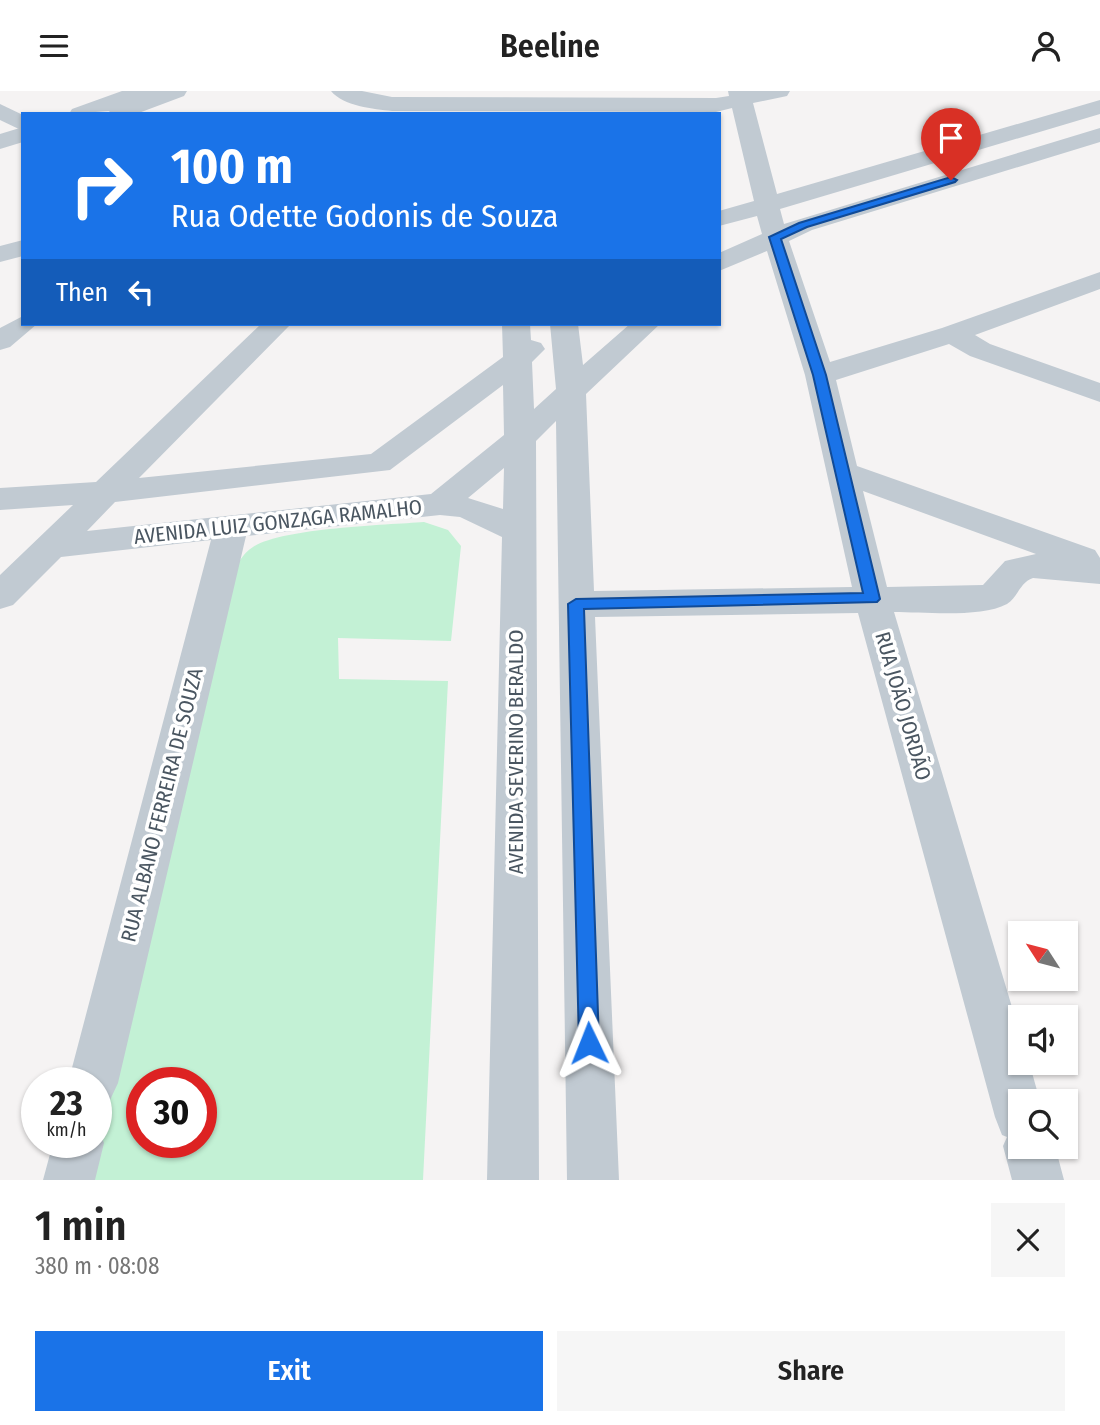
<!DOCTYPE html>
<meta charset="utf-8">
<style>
:root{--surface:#fff;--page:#f6f6f6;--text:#222;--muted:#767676;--accent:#1a73e8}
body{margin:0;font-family:"Fira Sans Condensed",sans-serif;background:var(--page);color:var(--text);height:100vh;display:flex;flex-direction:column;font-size:26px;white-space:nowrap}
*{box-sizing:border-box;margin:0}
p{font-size:23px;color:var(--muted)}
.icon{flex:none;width:38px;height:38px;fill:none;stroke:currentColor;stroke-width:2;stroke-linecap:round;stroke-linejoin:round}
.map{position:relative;height:1089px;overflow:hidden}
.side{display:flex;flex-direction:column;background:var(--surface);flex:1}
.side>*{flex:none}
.guide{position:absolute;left:21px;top:21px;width:700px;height:214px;border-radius:0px;box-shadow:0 2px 5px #0004;background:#1a73e8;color:#fff;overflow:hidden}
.needle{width:46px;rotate:306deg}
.buttons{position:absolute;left:1008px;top:830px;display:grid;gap:14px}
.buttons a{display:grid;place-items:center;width:70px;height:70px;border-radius:0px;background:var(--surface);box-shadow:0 2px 5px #0004;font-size:35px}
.speed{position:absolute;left:21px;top:976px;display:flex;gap:14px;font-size:35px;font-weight:700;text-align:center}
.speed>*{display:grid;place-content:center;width:91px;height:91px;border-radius:50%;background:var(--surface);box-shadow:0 2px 5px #0004;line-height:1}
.speed small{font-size:18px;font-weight:400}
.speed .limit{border:10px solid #d22;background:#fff;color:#111}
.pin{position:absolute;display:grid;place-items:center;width:60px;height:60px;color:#fff;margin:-72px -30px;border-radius:50% 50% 50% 0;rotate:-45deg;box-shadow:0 0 7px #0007}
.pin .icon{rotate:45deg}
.me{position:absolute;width:77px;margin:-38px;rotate:358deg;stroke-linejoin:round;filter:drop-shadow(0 0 5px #0008)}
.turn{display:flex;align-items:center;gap:24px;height:147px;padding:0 35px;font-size:32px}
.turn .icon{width:91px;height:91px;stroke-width:2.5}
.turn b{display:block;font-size:49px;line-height:60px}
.then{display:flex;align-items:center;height:66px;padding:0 35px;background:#0003;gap:14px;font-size:26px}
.round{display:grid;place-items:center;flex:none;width:74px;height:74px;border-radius:0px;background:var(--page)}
.overview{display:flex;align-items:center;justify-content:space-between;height:119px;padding:0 35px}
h1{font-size:42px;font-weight:600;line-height:52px}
.primary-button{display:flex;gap:14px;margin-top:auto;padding:14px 35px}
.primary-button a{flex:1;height:80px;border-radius:0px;background:var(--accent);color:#fff;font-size:28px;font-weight:600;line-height:80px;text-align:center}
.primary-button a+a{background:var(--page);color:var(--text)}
header{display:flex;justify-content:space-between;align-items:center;height:91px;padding:0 35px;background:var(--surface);font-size:32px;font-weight:600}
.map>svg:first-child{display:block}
.green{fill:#c3f1d5;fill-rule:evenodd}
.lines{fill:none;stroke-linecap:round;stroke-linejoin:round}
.minor{fill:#c1cad2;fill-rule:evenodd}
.tertiary{fill:#c1cad2;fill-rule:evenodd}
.route{fill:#1a73e8;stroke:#114b97;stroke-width:2}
.labels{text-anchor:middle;stroke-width:7;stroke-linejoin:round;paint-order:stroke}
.street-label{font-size:21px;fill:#4a5661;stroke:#fff}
</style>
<header><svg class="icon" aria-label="menu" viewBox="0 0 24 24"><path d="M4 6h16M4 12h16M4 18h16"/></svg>Beeline<svg class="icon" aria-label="person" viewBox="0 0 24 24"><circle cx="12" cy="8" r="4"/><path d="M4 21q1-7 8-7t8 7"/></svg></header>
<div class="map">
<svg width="1100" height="1089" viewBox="0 0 1100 1089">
<rect width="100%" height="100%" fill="#f5f3f3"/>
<path class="green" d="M424 431 448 439 461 455 451 550 338 547 339 588 448 590 423 1089H93L91 1052H96V1027L231 486C236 475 242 463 253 456 282 437 385 434 424 431ZM142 992H201V1052H142Z"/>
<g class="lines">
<g class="minor">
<path d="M331 0H362L392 6 716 7 729 5 728 0H790L787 5 753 12 777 103 1100 9V23L780 118 784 133 1100 37V51L812 139 789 150 830 271 942 237 1100 181V198L975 244 990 253 1100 292V311L970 265 949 253 836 289 857 375 1095 459 1100 467V493L1033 487C1020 491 1018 506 1007 513 981 527 924 521 894 521L1020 943V971H1029L1040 1010H1020V1055H1055L1064 1089H1012L1003 1055 1007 1046 1002 1044 995 1026 858 522 595 526 619 1089H567L556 330 536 350 539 1089H487L502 446 460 426 440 424 246 445 118 992 110 1009 96 1015V992H68L211 449 61 466 13 514 0 518V484L73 414 0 419V397L96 391 261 233H291L139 387 371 363 503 266 502 233H530L531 249 541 252 545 258 532 271 534 318 556 298 550 233H578L583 274 630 233H660L586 303 594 500 852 496 805 284 767 160 719 180V162L762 143 757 125 719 135V120L754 110 732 17 716 21 392 20C374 18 343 15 331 0ZM503 294 504 344 431 403 87 440 115 411 390 379ZM504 377 503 418 468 407ZM863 400 1036 463 1005 470 983 494 887 496Z"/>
<path d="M0 13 23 24V40L0 29Z"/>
<path d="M118 15 129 18 132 23 107 22Z"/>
<path d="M23 149V165L0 171V155Z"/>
<path d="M23 225V233H37L10 256 0 259V237Z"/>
<path d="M96 1034 104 1052 95 1089H43L53 1052H96Z"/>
</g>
<g class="tertiary">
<path d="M122 0H187L184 5 136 23 109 20 69 23 72 18Z"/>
<path d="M23 36V51L0 58V43Z"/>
</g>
</g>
<path class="route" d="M951 86 957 89 955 91 807 136 781 148 826 284 880 508 877 511 584 518 599 952 596 959 589 962 582 959 579 952 568 513 576 508 863 502 813 284 769 146 799 132Z"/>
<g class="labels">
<g class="street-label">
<text transform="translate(278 431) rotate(-6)" y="7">AVENIDA LUIZ GONZAGA RAMALHO</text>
<text transform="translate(903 615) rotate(74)" y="7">RUA JOÃO JORDÃO</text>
<text transform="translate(516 661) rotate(-90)" y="7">AVENIDA SEVERINO BERALDO</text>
<text transform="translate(162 714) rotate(-76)" y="7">RUA ALBANO FERREIRA DE SOUZA</text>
</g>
</g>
</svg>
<div class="buttons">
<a><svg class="needle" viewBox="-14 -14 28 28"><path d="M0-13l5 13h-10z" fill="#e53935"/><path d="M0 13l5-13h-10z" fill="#767676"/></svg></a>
<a><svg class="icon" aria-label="sound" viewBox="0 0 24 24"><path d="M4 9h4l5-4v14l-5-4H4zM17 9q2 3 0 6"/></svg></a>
<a><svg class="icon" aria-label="search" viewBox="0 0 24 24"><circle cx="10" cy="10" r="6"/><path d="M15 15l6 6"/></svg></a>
</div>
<div class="speed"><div>23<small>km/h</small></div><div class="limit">30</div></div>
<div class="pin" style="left:951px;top:89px;background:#d93025"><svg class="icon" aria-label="arrive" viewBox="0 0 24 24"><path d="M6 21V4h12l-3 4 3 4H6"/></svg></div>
<svg class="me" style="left:589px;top:952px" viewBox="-20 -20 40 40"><path d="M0-17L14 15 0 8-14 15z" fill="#1a73e8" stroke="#fff" stroke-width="4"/></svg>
<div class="guide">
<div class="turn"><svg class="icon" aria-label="right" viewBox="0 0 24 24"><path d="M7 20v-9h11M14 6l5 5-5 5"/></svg><div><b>100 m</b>Rua Odette Godonis de Souza</div></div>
<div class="then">Then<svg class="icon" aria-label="left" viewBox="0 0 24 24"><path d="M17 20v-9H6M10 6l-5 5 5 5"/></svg></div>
</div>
</div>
<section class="side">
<div class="overview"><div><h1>1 min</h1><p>380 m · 08:08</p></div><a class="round"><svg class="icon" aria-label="close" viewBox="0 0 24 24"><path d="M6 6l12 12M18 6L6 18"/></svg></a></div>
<div class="primary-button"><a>Exit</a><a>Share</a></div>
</section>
